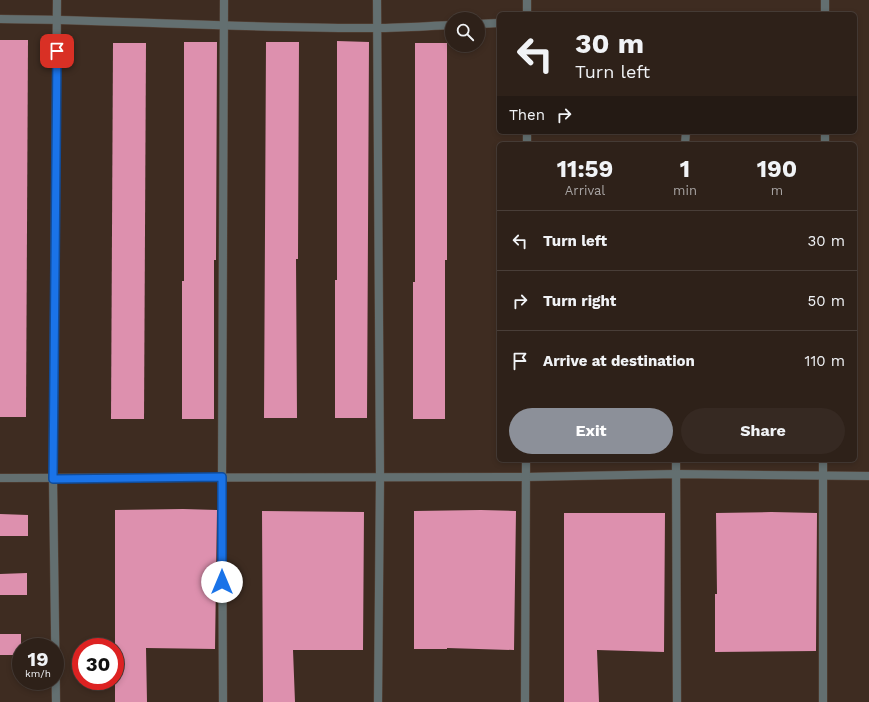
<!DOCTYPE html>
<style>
:root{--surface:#2e2119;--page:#362922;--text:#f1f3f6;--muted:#a7a3a2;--line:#493e38;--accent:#8c9099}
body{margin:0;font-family:"Work Sans",sans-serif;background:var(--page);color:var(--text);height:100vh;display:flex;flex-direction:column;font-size:15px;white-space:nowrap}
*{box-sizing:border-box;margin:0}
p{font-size:13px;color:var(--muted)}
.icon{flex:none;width:22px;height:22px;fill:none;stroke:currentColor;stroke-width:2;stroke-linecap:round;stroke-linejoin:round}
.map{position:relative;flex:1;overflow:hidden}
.side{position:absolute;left:497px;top:142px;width:360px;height:320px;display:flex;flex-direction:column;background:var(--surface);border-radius:6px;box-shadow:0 2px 6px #0003,0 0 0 1px var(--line)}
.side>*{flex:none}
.hud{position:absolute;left:497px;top:12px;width:360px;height:122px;border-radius:6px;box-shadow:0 2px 6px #0003,0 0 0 1px var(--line);background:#2e2119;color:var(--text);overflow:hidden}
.tools{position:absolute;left:445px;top:12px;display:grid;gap:8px}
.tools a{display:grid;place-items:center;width:40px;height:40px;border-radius:50%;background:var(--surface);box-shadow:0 2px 6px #0003,0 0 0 1px var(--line);font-size:20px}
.speed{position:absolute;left:12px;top:638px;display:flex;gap:8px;font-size:20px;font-weight:700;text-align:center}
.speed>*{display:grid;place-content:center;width:52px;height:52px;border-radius:50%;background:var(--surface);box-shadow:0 2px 6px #0003,0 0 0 1px var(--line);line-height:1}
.speed small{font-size:10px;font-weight:400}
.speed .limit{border:6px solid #d22;background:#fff;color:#111}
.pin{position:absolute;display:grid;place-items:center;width:34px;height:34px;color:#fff;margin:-17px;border-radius:8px;box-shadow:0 2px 6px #0006}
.me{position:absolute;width:44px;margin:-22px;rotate:0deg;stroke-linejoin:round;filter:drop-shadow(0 0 3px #0008)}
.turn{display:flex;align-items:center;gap:14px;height:84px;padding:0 12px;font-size:18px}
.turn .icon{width:52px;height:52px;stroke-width:2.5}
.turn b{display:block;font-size:28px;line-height:34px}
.then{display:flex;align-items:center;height:38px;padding:0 12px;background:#0003;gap:8px;font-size:15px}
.eta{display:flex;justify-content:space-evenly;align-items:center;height:68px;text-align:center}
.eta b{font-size:24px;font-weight:700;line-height:28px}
.primary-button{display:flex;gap:8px;margin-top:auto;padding:8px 12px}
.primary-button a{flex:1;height:46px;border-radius:24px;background:var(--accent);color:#fff;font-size:16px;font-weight:700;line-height:46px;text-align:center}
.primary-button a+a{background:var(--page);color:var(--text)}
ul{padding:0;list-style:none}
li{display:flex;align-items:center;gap:12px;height:60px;padding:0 12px;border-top:1px solid var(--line)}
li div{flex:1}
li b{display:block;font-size:15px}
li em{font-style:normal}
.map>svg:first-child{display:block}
.building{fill:#dd90ae}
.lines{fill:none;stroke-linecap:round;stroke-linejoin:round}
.minor-casing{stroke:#59483d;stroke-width:9}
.minor{stroke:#636f70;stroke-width:8}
.route-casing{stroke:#114b97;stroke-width:10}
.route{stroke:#1a73e8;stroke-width:7}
</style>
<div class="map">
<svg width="869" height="702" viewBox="0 0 869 702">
<rect width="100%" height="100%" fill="#3e2c21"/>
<g class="building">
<path d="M0 40H28L26 417H0Z"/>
<path d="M337 41 369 42 367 418H335V280H337Z"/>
<path d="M184 42H217L216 260H214V419H182V281H184Z"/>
<path d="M266 42H299L298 259H296L297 418H264Z"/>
<path d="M113 43H146L144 419H111Z"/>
<path d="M415 43H447V260H445V419H413V282H415Z"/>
<path d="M183 509 217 510 215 649 146 648 147 702H115V510Z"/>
<path d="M481 510 516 511 514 650 447 648V649H414V511Z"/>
<path d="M262 511 364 512 363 650H293L295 702H263Z"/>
<path d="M771 512 817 513 816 651 715 652V594H717L716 513Z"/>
<path d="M564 513H665L664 652 597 650 599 702H564Z"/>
<path d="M0 514 28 515V536H0Z"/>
<path d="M27 573V595H0V574Z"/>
<rect x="0" y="634" width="21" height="21"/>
</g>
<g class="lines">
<defs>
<g id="minor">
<path d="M377 0 380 477 378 702"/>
<path d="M527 14V0"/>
<path d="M825 14V0"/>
<path d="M0 19C125 20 251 29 376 28 401 28 427 26 452 25"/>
<path d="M478 24 499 23"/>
<path d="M527 144V132"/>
<path d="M685 144 686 132"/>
<path d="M825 144V132"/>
<path d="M676 460 677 702"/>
<path d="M0 478 526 477 676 474 869 476"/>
<path d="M56 702 53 479 57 0"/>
<path d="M223 702 222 477 224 0"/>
<path d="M525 702 526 460"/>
<path d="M823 702V460"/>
</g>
</defs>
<use href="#minor" class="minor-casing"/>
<use href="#minor" class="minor"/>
</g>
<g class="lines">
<defs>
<path id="route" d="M57 51 53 479 222 477V582"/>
</defs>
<use href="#route" class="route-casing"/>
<use href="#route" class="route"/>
</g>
</svg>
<div class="tools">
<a><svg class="icon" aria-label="search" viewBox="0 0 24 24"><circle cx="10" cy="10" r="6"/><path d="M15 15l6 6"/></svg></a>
</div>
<div class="speed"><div>19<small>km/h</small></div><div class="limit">30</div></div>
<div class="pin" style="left:57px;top:51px;background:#d93025"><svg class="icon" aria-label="arrive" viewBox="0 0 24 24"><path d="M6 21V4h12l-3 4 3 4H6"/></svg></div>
<svg class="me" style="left:222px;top:582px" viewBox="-20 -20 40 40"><circle r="19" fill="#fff"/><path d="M0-13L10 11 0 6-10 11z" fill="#1a73e8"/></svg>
<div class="hud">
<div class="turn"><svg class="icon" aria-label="left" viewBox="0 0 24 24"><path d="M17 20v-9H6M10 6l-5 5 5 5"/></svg><div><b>30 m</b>Turn left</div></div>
<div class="then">Then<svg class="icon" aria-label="right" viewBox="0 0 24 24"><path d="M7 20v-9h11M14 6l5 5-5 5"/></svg></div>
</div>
<section class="side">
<div class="eta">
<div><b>11:59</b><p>Arrival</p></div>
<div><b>1</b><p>min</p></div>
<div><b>190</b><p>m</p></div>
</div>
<ul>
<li><svg class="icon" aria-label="left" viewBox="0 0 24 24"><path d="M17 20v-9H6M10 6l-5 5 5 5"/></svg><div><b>Turn left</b></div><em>30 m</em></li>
<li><svg class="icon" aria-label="right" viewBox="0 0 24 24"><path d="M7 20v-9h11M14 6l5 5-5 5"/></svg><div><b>Turn right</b></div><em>50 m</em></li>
<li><svg class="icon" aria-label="arrive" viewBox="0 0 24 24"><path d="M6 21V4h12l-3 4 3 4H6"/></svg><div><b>Arrive at destination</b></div><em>110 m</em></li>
</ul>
<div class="primary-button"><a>Exit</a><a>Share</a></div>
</section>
</div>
